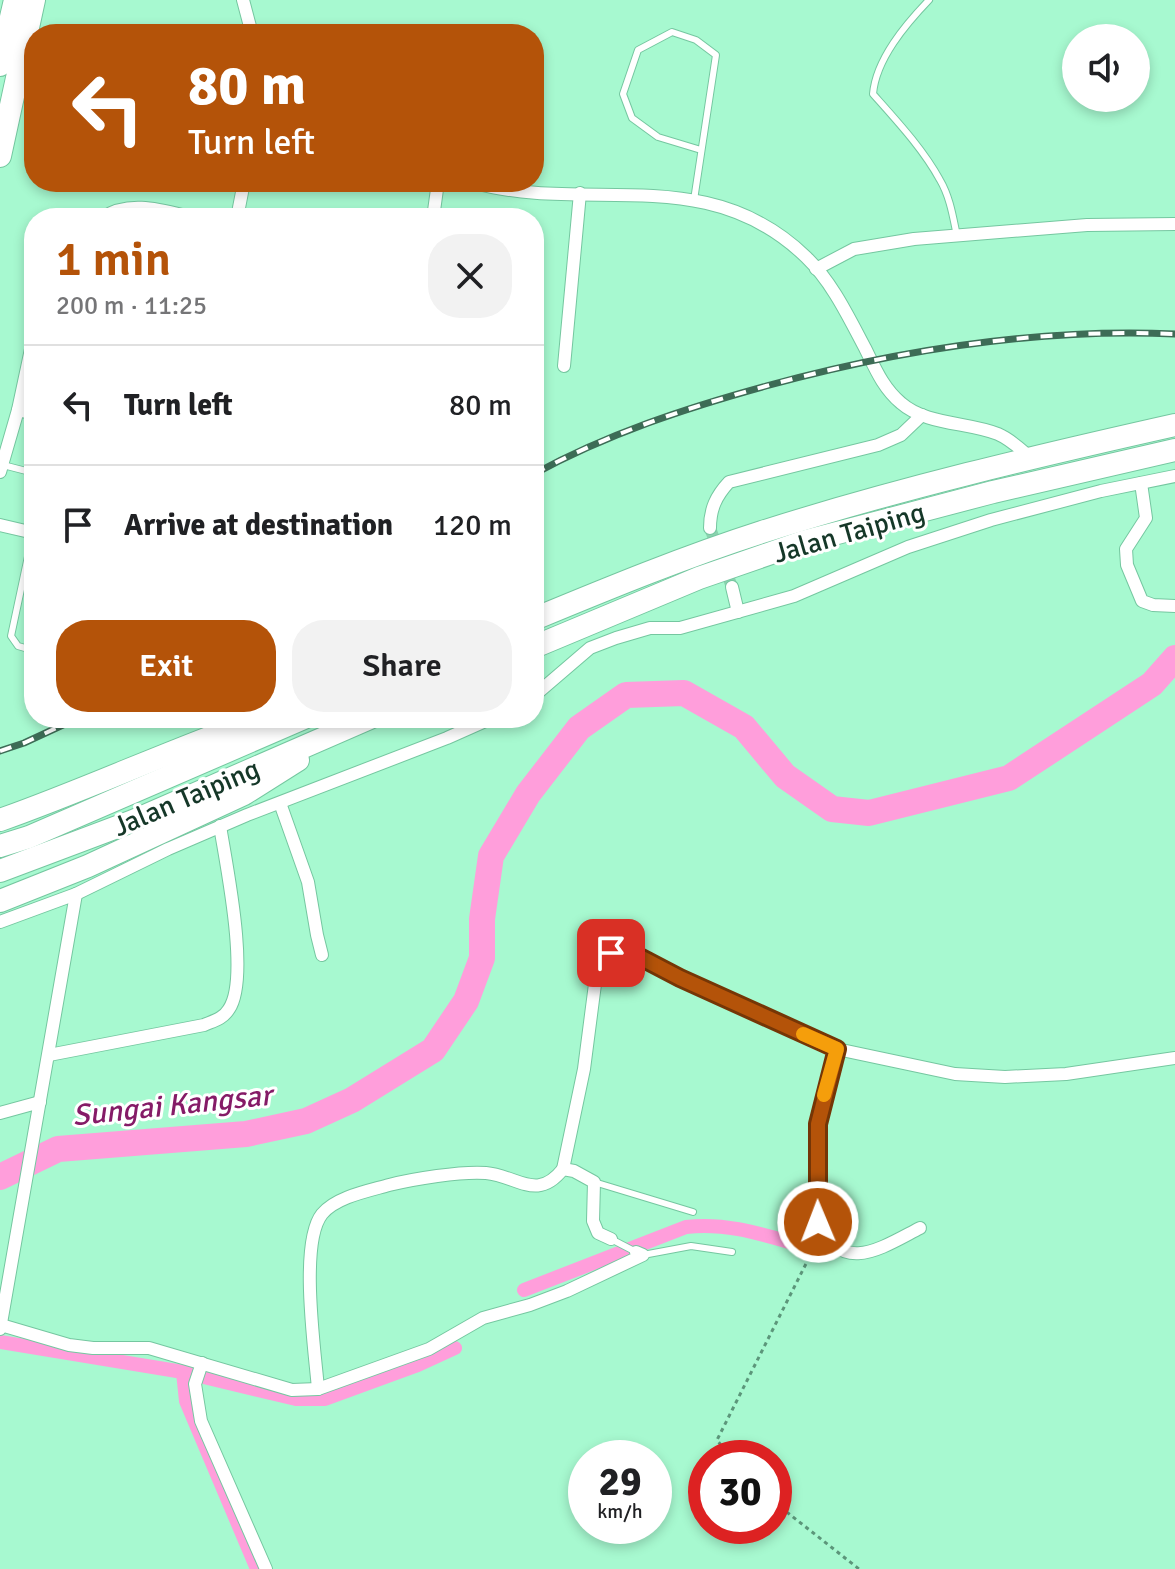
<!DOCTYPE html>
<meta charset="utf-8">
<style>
:root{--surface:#fff;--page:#f2f2f2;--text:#202124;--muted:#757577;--line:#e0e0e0;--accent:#b45309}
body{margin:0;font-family:Signika,sans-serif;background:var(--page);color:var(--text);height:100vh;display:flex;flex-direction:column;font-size:30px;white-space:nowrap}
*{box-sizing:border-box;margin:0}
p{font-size:26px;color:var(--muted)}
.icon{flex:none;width:44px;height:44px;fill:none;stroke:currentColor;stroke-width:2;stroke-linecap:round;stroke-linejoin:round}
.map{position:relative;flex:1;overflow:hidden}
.sheet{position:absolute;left:24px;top:208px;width:520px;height:520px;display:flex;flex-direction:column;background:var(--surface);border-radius:32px;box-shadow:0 4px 12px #0003}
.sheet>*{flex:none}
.top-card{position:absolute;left:24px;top:24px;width:520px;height:168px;border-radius:32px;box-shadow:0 4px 12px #0003;background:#b45309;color:#fff;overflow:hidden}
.buttons{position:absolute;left:1062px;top:24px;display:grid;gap:16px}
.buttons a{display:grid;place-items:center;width:88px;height:88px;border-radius:50%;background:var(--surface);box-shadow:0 4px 12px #0003;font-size:40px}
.speed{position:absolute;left:568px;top:1440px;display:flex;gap:16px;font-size:40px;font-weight:700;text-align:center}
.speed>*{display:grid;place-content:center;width:104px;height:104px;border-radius:50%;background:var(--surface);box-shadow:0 4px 12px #0003;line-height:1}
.speed small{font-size:20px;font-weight:400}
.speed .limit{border:12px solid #d22;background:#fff;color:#111}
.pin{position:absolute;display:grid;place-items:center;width:68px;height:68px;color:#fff;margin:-34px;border-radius:16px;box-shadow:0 4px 12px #0006}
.me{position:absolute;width:88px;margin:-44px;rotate:359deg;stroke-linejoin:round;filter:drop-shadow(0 0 6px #0008)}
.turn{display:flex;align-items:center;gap:28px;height:168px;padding:0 32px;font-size:36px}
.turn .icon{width:104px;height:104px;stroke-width:2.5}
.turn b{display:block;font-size:56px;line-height:68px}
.round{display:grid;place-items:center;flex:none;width:84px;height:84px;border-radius:32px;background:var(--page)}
.overview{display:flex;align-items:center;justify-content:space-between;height:136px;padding:0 32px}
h1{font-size:48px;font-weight:600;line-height:60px;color:var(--accent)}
.button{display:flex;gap:16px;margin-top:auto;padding:16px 32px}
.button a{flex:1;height:92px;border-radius:32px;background:var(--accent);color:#fff;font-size:32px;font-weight:600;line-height:92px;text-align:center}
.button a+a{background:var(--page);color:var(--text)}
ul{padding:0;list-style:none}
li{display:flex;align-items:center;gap:24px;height:120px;padding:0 32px;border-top:2px solid var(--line)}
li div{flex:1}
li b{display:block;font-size:30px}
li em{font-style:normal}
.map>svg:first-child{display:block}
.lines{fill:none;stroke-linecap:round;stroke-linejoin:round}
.canal{stroke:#ff9edb;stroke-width:14}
.river{stroke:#ff9edb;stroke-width:26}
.street-tunnel{stroke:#8ad2ae;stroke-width:12;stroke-dasharray:12 6;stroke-linecap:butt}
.lane-casing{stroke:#75c7a0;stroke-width:8}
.street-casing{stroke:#75c7a0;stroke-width:14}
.highway-casing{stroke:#75c7a0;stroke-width:24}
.path{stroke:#5c967a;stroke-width:3;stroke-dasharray:4 4;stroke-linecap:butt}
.lane{stroke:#fff;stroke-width:6}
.street{stroke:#fff;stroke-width:12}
.highway{stroke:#fff;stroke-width:22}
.rail-casing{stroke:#3d6c56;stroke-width:7}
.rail{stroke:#fff;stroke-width:4;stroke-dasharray:12;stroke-linecap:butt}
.route-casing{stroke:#753606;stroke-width:20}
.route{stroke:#b45309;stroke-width:14}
.slow{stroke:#f59e0b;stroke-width:14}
.labels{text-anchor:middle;stroke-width:6;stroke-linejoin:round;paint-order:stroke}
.street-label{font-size:28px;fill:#153728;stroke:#fff}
.water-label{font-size:30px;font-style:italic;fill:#851b67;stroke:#fff}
</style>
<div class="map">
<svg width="1175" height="1569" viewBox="0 0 1175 1569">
<rect width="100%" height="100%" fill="#a7f9d0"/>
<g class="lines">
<g class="canal">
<path d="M524 1290 686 1227C727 1222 764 1235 803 1246"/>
<path d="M0 1342 183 1372 296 1399H325L418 1365 455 1348"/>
<path d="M183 1372 186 1401 257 1569"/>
</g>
<path class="river" d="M0 1177 58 1149 246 1134 306 1121 352 1100 433 1050 466 1001 482 958V919L491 856 528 794 579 728 626 695 684 693 744 727 785 776 832 809 869 813 1009 778 1152 684 1175 658"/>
<path class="street-tunnel" d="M710 528 732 587"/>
<defs>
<g id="lane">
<path d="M929 0C906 24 876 59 873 94 897 121 923 149 940 180 950 197 953 217 957 236"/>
<path d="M694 200 716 55 696 40 672 32 638 50 623 94 632 118 658 137 701 150"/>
<path d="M3 465 34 473"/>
<path d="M33 533 11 636 18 646 25 648 34 645"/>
<path d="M594 1182 693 1212"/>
<path d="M611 1239 636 1252"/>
<path d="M643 1255 691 1246 732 1252"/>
</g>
<g id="street">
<path d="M243 0 252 34"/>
<path d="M471 182C587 215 706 160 806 257 832 282 848 316 865 348 875 368 883 388 901 403 926 425 968 422 998 434 1012 440 1021 450 1032 459"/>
<path d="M102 218C130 199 164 211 194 218"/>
<path d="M237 218 244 182"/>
<path d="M433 218 438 182"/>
<path d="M816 269 854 249 914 239 1087 225 1175 224"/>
<path d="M564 366 580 193"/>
<path d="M18 410 34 414"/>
<path d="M0 472 18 410 34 335"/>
<path d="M1141 483 1146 518 1126 549 1127 565 1142 601 1153 605 1175 606"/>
<path d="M0 525 34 533"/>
<path d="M710 528C710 509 716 496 729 482L878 445 901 435 922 415"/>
<path d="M732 587 738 612"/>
<path d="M534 696 590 648 616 638 650 628H680L794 596 908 547 991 520 1101 491 1175 476"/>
<path d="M280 803 308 882 317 935 322 955"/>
<path d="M0 922 76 894 168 849 247 815 447 738 492 718"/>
<path d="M837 1049 818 1124V1222C842 1276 881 1248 920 1228"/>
<path d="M49 1055 204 1025C213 1021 223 1019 229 1009 250 978 226 864 220 826"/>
<path d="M0 1113 40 1102"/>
<path d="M563 1169 584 1069 598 961 611 953 636 955 680 978 837 1049 955 1074 1005 1077 1066 1074 1175 1058"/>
<path d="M1 1325 69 1345 93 1348H149L292 1390 318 1389 429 1349 483 1318 530 1305 567 1291 643 1255 636 1252"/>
<path d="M0 1329 76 894"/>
<path d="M202 1363 195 1384 201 1421 266 1569"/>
<path d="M318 1389C315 1351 299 1243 322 1214 336 1197 368 1191 389 1185 413 1179 461 1171 486 1173 518 1176 537 1202 563 1169L574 1171 594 1182 593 1221 598 1233 611 1239"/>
</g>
<g id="highway">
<path d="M0 65 15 0"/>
<path d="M0 156 34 0"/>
<path d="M534 619C609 588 684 557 762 532 897 489 1037 456 1175 425"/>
<path d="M534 647 699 578 803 542 993 492 1175 450"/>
<path d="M0 820C88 789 173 749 262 718"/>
<path d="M0 846 29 837 304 718"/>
<path d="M0 871 133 821 370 718"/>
<path d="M0 901 88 866 244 794 298 760"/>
</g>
</defs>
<use href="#lane" class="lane-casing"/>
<use href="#street" class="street-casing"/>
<use href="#highway" class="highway-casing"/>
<g class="path">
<path d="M731 1458 717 1440 817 1242"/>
<path d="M774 1502 859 1569"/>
</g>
<use href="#lane" class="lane"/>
<use href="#street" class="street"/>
<use href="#highway" class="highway"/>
<defs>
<g id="rail">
<path d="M534 474C607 434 686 408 766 386 898 350 1038 328 1175 334"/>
<path d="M0 751 24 743 78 718"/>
</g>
</defs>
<use href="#rail" class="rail-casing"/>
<use href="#rail" class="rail"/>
</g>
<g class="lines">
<defs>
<path id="route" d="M611 953 636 955 680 978 837 1049 818 1124V1222"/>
</defs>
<use href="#route" class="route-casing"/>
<use href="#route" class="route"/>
<path class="slow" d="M803 1034 837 1049 824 1095"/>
</g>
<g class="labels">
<g class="street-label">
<text transform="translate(849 532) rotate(-16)" y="10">Jalan Taiping</text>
<text transform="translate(186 797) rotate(-23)" y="10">Jalan Taiping</text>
</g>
<g class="water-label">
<text transform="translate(172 1105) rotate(-6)" y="10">Sungai Kangsar</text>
</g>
</g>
</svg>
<div class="buttons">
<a><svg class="icon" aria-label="sound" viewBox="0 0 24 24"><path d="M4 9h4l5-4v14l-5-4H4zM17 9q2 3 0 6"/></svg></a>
</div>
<div class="speed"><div>29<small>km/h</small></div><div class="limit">30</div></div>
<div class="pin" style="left:611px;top:953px;background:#d93025"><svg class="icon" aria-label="arrive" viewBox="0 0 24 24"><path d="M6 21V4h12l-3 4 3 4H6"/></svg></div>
<svg class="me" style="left:818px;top:1222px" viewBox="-20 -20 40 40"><circle r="17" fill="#b45309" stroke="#fff" stroke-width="3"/><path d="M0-11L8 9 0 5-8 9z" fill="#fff"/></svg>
<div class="top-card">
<div class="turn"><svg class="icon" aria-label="left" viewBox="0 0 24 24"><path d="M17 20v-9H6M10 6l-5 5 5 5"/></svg><div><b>80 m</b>Turn left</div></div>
</div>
<section class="sheet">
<div class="overview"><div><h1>1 min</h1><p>200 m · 11:25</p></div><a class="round"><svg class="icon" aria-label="close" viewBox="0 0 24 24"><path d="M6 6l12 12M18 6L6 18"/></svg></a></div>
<ul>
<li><svg class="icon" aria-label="left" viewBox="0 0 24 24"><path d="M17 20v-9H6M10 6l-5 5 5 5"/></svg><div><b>Turn left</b></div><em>80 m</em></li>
<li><svg class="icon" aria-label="arrive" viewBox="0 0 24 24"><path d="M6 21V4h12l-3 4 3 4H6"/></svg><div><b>Arrive at destination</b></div><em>120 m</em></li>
</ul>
<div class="button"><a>Exit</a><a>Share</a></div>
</section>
</div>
